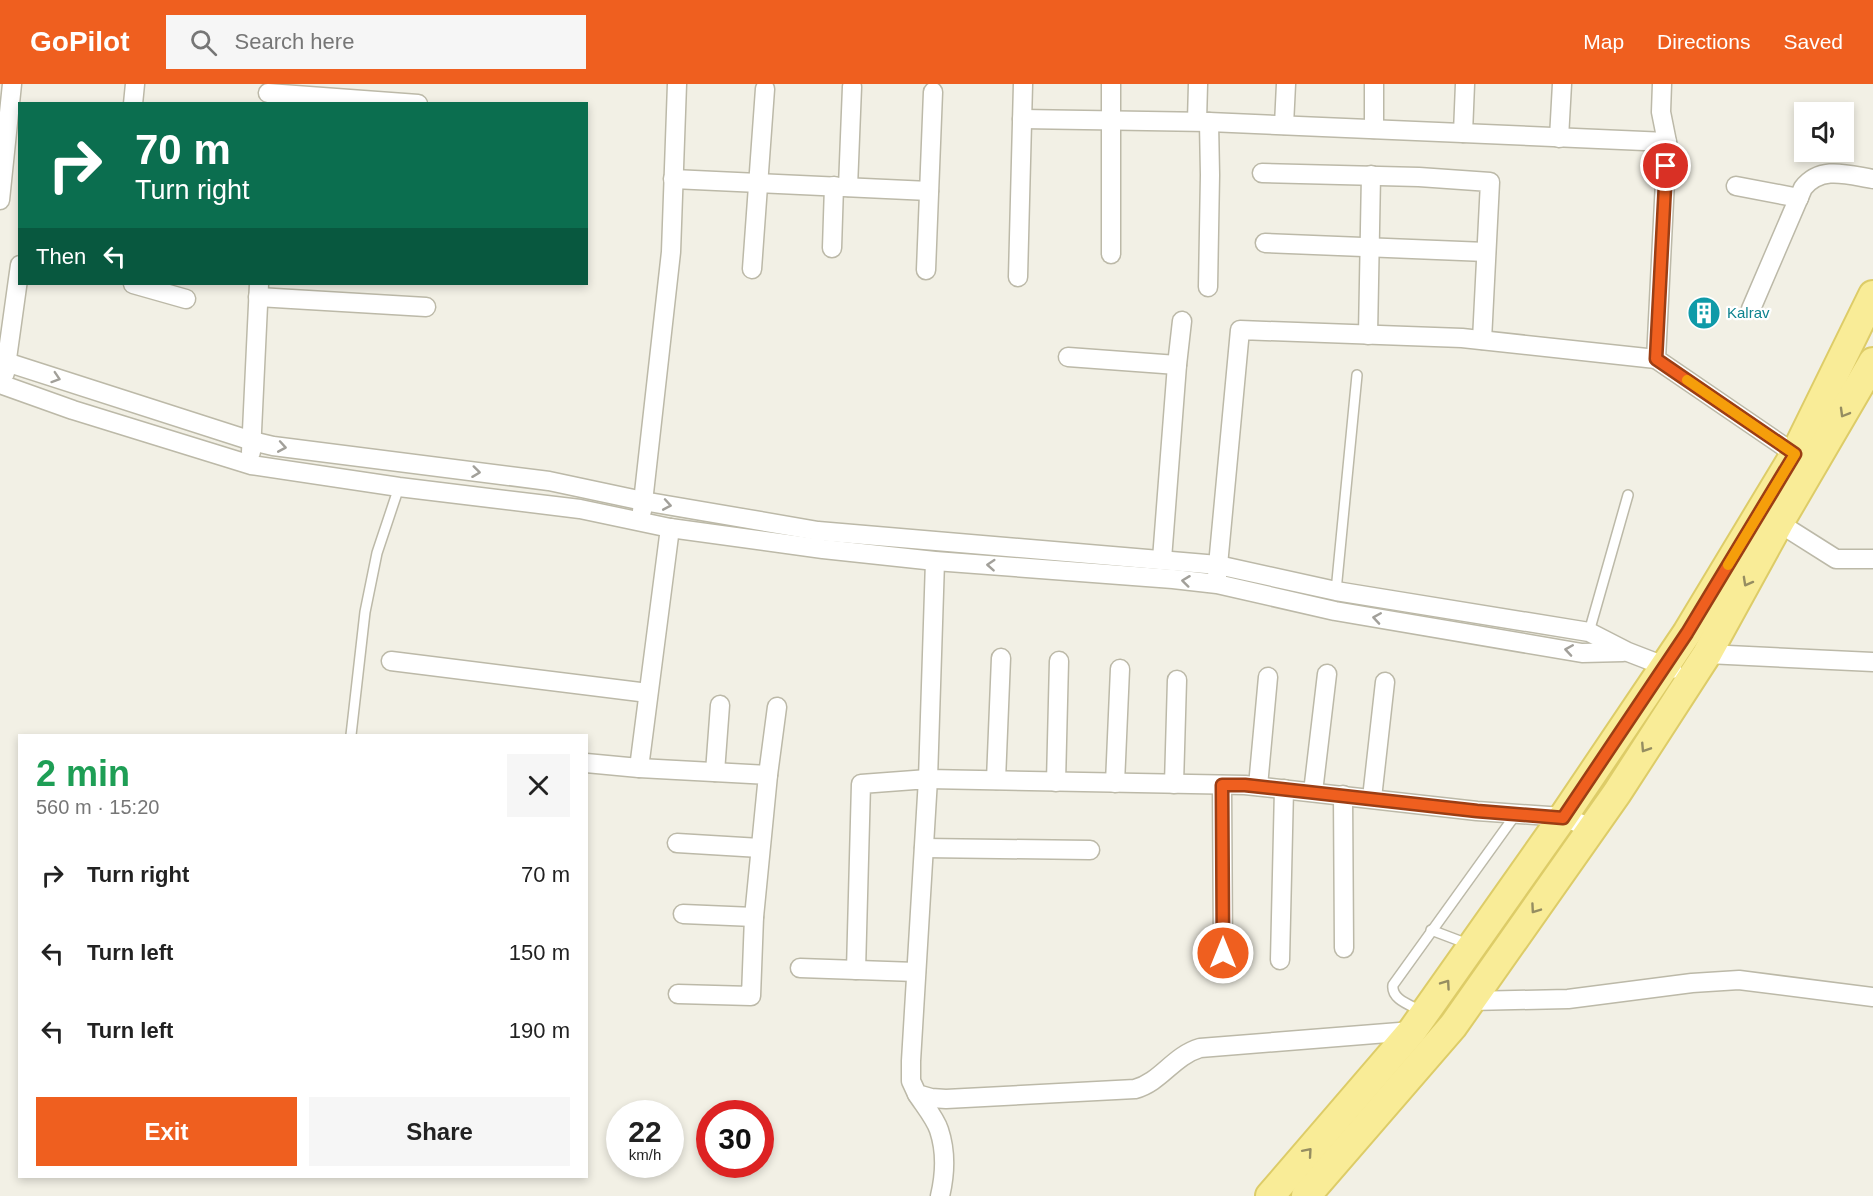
<!DOCTYPE html>
<meta charset="utf-8">
<style>
:root{--surface:#fff;--page:#f6f6f6;--text:#222;--muted:#767676;--accent:#ef5f1f}
body{margin:0;font-family:Arial,sans-serif;background:var(--page);color:var(--text);height:100vh;display:flex;flex-direction:column;font-size:22px;white-space:nowrap}
*{box-sizing:border-box;margin:0}
p{font-size:20px;color:var(--muted)}
.icon{flex:none;width:33px;height:33px;fill:none;stroke:currentColor;stroke-width:2;stroke-linecap:round;stroke-linejoin:round}
.map{position:relative;flex:1;overflow:hidden}
.side{position:absolute;left:18px;top:650px;width:570px;height:444px;display:flex;flex-direction:column;background:var(--surface);border-radius:0px;box-shadow:0 3px 9px #0003}
.side>*{flex:none}
.banner{position:absolute;left:18px;top:18px;width:570px;height:183px;border-radius:0px;box-shadow:0 3px 9px #0003;background:#0b6e4f;color:#fff;overflow:hidden}
.tools{position:absolute;left:1794px;top:18px;display:grid;gap:12px}
.tools a{display:grid;place-items:center;width:60px;height:60px;border-radius:0px;background:var(--surface);box-shadow:0 3px 9px #0003;font-size:30px}
.speed{position:absolute;left:606px;top:1016px;display:flex;gap:12px;font-size:30px;font-weight:700;text-align:center}
.speed>*{display:grid;place-content:center;width:78px;height:78px;border-radius:50%;background:var(--surface);box-shadow:0 3px 9px #0003;line-height:1}
.speed small{font-size:15px;font-weight:400}
.speed .limit{border:9px solid #d22;background:#fff;color:#111}
.pin{position:absolute;display:grid;place-items:center;width:51px;height:51px;color:#fff;margin:-26px;border:3px solid #fff;border-radius:50%;box-shadow:0 2px 6px #0007}
.me{position:absolute;width:66px;margin:-33px;rotate:0deg;stroke-linejoin:round;filter:drop-shadow(0 0 4px #0008)}
.turn{display:flex;align-items:center;gap:21px;height:126px;padding:0 18px;font-size:27px}
.turn .icon{width:78px;height:78px;stroke-width:2.5}
.turn b{display:block;font-size:42px;line-height:51px}
.then{display:flex;align-items:center;height:57px;padding:0 18px;background:#0003;gap:12px;font-size:22px}
.round{display:grid;place-items:center;flex:none;width:63px;height:63px;border-radius:0px;background:var(--page)}
.overview{display:flex;align-items:center;justify-content:space-between;height:102px;padding:0 18px}
h1{font-size:36px;font-weight:700;line-height:45px;color:#1e9e55}
.primary-button{display:flex;gap:12px;margin-top:auto;padding:12px 18px}
.primary-button a{flex:1;height:69px;border-radius:0px;background:var(--accent);color:#fff;font-size:24px;font-weight:700;line-height:69px;text-align:center}
.primary-button a+a{background:var(--page);color:var(--text)}
ul{padding:0;list-style:none}
li{display:flex;align-items:center;gap:18px;height:78px;padding:0 18px}
li div{flex:1}
li b{display:block;font-size:22px}
li em{font-style:normal}
header{display:flex;align-items:center;gap:36px;box-sizing:border-box;height:84px;padding:0 30px;background:var(--accent);color:#fff}
header strong{font-size:28px}
nav{display:flex;gap:33px;margin-inline-start:auto;font-size:21px}
.search{width:420px;height:54px;background:var(--page);display:flex;align-items:center;gap:15px;box-sizing:border-box;padding:0 21px;border-radius:0px;color:var(--muted);font-size:22px}
.map>svg:first-child{display:block}
.lines{fill:none;stroke-linecap:round;stroke-linejoin:round}
.lane-casing{stroke:#bcb9a8;stroke-width:12}
.street-casing{stroke:#bcb9a8;stroke-width:21}
.primary-casing{stroke:#ddcc68;stroke-width:32}
.lane{stroke:#fff;stroke-width:9}
.street{stroke:#fff;stroke-width:18}
.primary{stroke:#f9ec97;stroke-width:28}
.oneway{stroke:#a2a09a}
.oneway2{stroke:#958d61}
.route-casing{stroke:#9b3e14;stroke-width:15}
.route{stroke:#ef5f1f;stroke-width:10}
.slow{stroke:#f59e0b;stroke-width:10}
.labels{text-anchor:middle;stroke-width:4.5;stroke-linejoin:round;paint-order:stroke}
.culture-label{font-size:15px;fill:#0d838f;stroke:#fff;text-anchor:start}
</style>
<header>
<strong>GoPilot</strong>
<div class="search"><svg class="icon" aria-label="search" viewBox="0 0 24 24"><circle cx="10" cy="10" r="6"/><path d="M15 15l6 6"/></svg>Search here</div>
<nav><a>Map</a><a>Directions</a><a>Saved</a></nav>
</header>
<div class="map">
<svg width="1873" height="1112" viewBox="0 0 1873 1112">
<rect width="100%" height="100%" fill="#f2f0e5"/>
<g class="lines">
<defs>
<g id="lane">
<path d="M1336 507 1357 291"/>
<path d="M1589 548 1628 411"/>
<path d="M351 651 365 528 377 469 399 403"/>
<path d="M1431 846 1468 860"/>
<path d="M1423 928C1411 921 1391 916 1393 901L1516 730"/>
</g>
<g id="street">
<path d="M1111 0V170"/>
<path d="M1662 0 1661 28 1667 58"/>
<path d="M268 9 418 20"/>
<path d="M133 20 135 0"/>
<path d="M1022 35 1209 38 1667 58 1656 275 1795 370"/>
<path d="M1197 37 1198 0"/>
<path d="M1284 41 1286 0"/>
<path d="M1374 45V0"/>
<path d="M1463 49 1465 0"/>
<path d="M1559 54 1562 0"/>
<path d="M1262 89 1419 93 1490 98 1482 256"/>
<path d="M673 95 929 107"/>
<path d="M1736 102 1799 114"/>
<path d="M848 103 852 3"/>
<path d="M0 116 12 0"/>
<path d="M1265 159 1486 168"/>
<path d="M832 164 834 102"/>
<path d="M752 185 765 5"/>
<path d="M926 186 933 8"/>
<path d="M1018 193 1023 0"/>
<path d="M133 200 186 215"/>
<path d="M1208 203 1210 91 1209 38"/>
<path d="M258 213 426 223"/>
<path d="M1751 225 1803 104C1821 81 1848 91 1873 95"/>
<path d="M1368 251 1371 91"/>
<path d="M1068 273 1177 281"/>
<path d="M0 276 252 357 273 362 549 397 643 417 818 447 1218 481 1336 507 1589 548 1628 568 1672 585"/>
<path d="M5 289 20 181"/>
<path d="M0 300 73 326 251 381 399 403 580 425 670 444 823 465 935 477 1173 495 1217 500 1335 527 1582 569 1623 568"/>
<path d="M251 368 259 200"/>
<path d="M642 427 671 168 677 0"/>
<path d="M1779 439 1836 475H1873"/>
<path d="M1162 475 1177 281 1182 237"/>
<path d="M935 477 928 695 1245 701 1477 727 1563 733 1592 744"/>
<path d="M1217 492 1240 246 1462 254 1656 275"/>
<path d="M1707 570 1873 578"/>
<path d="M391 577 648 609"/>
<path d="M586 679 639 684 670 444"/>
<path d="M639 684 768 691 754 833 751 912 678 910"/>
<path d="M715 688 720 621"/>
<path d="M768 691 777 623"/>
<path d="M996 696 1001 574"/>
<path d="M1056 698 1059 577"/>
<path d="M1115 699 1120 585"/>
<path d="M1174 700 1177 596"/>
<path d="M1222 701 1223 869"/>
<path d="M1258 702 1268 593"/>
<path d="M1313 708 1327 590"/>
<path d="M1343 711 1344 864"/>
<path d="M1372 714 1385 598"/>
<path d="M677 759 760 764"/>
<path d="M924 764 1090 766"/>
<path d="M683 830 754 833"/>
<path d="M1280 876 1284 705"/>
<path d="M800 884 916 888"/>
<path d="M856 886 861 700 928 695 911 977V997L917 1010 931 1014 946 1015 1135 1005C1161 998 1173 972 1200 964L1412 947"/>
<path d="M1470 917 1568 915 1692 899 1739 896 1873 913"/>
<path d="M917 1010C924 1021 935 1034 939 1046 946 1067 945 1091 940 1112"/>
</g>
<g id="primary">
<path d="M1270 1112 1412 947 1563 733 1687 549 1795 370 1873 211"/>
<path d="M1306 1112 1453 942 1617 709 1707 570 1779 439 1873 278"/>
</g>
</defs>
<use href="#lane" class="lane-casing"/>
<use href="#street" class="street-casing"/>
<use href="#primary" class="primary-casing"/>
<use href="#lane" class="lane"/>
<use href="#street" class="street"/>
<use href="#primary" class="primary"/>
</g>
<defs><path id="oneway-chevron" d="M-2-3.5L2.5 0L-2 3.5" fill="none" stroke-width="1.6" stroke-linecap="round" stroke-linejoin="round" transform="scale(1.5)"/></defs>
<g class="oneway">
<use href="#oneway-chevron" transform="translate(56 294) rotate(18)"/>
<use href="#oneway-chevron" transform="translate(282 363) rotate(10)"/>
<use href="#oneway-chevron" transform="translate(476 388) rotate(7)"/>
<use href="#oneway-chevron" transform="translate(667 421) rotate(10)"/>
<use href="#oneway-chevron" transform="translate(991 481) rotate(-176)"/>
<use href="#oneway-chevron" transform="translate(1186 497) rotate(-173)"/>
<use href="#oneway-chevron" transform="translate(1377 534) rotate(-171)"/>
<use href="#oneway-chevron" transform="translate(1569 566) rotate(-171)"/>
</g>
<g class="oneway2">
<use href="#oneway-chevron" transform="translate(1844 329) rotate(120)"/>
<use href="#oneway-chevron" transform="translate(1747 498) rotate(119)"/>
<use href="#oneway-chevron" transform="translate(1645 664) rotate(123)"/>
<use href="#oneway-chevron" transform="translate(1535 825) rotate(125)"/>
<use href="#oneway-chevron" transform="translate(1446 900) rotate(-55)"/>
<use href="#oneway-chevron" transform="translate(1308 1068) rotate(-49)"/>
</g>
<g class="lines">
<defs>
<path id="route" d="M1223 869 1222 701H1245L1477 727 1563 734 1687 549 1795 370 1656 275 1666 82"/>
</defs>
<use href="#route" class="route-casing"/>
<use href="#route" class="route"/>
<path class="slow" d="M1687 296 1795 370 1728 481"/>
</g>
<defs>
<symbol id="building-disc" viewBox="-11 -11 22 22"><circle r="9.5" fill="#0f9aa8" stroke="#fff"/><path d="M-4-6H4V6H1V3H-1V6H-4ZM-2.5-4.3h1.7v1.8h-1.7ZM.8-4.3h1.7v1.8H.8ZM-2.5-1h1.7V.8h-1.7ZM.8-1h1.7V.8H.8Z" fill="#fff"/></symbol>
</defs>
<g fill-rule="evenodd">
<use href="#building-disc" x="1685" y="210" width="38" height="38"/>
</g>
<g class="labels">
<g class="culture-label">
<text x="1727" y="234">Kalrav</text>
</g>
</g>
</svg>
<div class="tools">
<a><svg class="icon" aria-label="sound" viewBox="0 0 24 24"><path d="M4 9h4l5-4v14l-5-4H4zM17 9q2 3 0 6"/></svg></a>
</div>
<div class="speed"><div>22<small>km/h</small></div><div class="limit">30</div></div>
<div class="pin" style="left:1666px;top:82px;background:#d93025"><svg class="icon" aria-label="arrive" viewBox="0 0 24 24"><path d="M6 21V4h12l-3 4 3 4H6"/></svg></div>
<svg class="me" style="left:1223px;top:869px" viewBox="-20 -20 40 40"><circle r="17" fill="#ef5f1f" stroke="#fff" stroke-width="3"/><path d="M0-11L8 9 0 5-8 9z" fill="#fff"/></svg>
<div class="banner">
<div class="turn"><svg class="icon" aria-label="right" viewBox="0 0 24 24"><path d="M7 20v-9h11M14 6l5 5-5 5"/></svg><div><b>70 m</b>Turn right</div></div>
<div class="then">Then<svg class="icon" aria-label="left" viewBox="0 0 24 24"><path d="M17 20v-9H6M10 6l-5 5 5 5"/></svg></div>
</div>
<section class="side">
<div class="overview"><div><h1>2 min</h1><p>560 m · 15:20</p></div><a class="round"><svg class="icon" aria-label="close" viewBox="0 0 24 24"><path d="M6 6l12 12M18 6L6 18"/></svg></a></div>
<ul>
<li><svg class="icon" aria-label="right" viewBox="0 0 24 24"><path d="M7 20v-9h11M14 6l5 5-5 5"/></svg><div><b>Turn right</b></div><em>70 m</em></li>
<li><svg class="icon" aria-label="left" viewBox="0 0 24 24"><path d="M17 20v-9H6M10 6l-5 5 5 5"/></svg><div><b>Turn left</b></div><em>150 m</em></li>
<li><svg class="icon" aria-label="left" viewBox="0 0 24 24"><path d="M17 20v-9H6M10 6l-5 5 5 5"/></svg><div><b>Turn left</b></div><em>190 m</em></li>
</ul>
<div class="primary-button"><a>Exit</a><a>Share</a></div>
</section>
</div>
